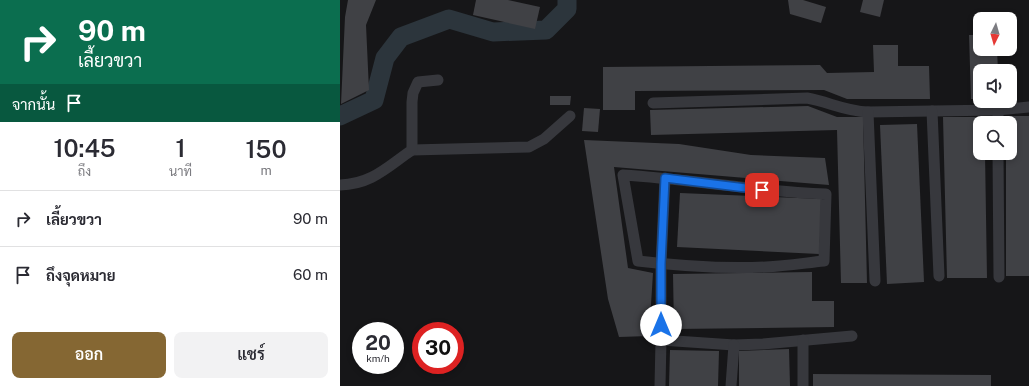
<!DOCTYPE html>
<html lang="th">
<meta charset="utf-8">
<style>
:root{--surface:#fff;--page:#f2f2f3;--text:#2b2b33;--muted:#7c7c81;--line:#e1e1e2;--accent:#856733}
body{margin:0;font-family:"Public Sans",Sarabun,sans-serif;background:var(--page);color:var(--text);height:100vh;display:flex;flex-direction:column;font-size:15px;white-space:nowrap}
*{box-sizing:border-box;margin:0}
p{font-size:13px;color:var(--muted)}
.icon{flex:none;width:22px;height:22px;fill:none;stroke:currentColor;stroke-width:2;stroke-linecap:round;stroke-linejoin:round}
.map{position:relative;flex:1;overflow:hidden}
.panel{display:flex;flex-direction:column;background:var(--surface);width:340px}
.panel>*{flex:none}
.hud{background:#0b6e4f;color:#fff;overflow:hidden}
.needle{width:26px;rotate:185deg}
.controls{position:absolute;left:633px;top:12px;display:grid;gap:8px}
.controls a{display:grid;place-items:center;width:44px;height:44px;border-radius:8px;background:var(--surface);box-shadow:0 2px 6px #0003;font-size:20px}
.speed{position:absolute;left:12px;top:322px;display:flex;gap:8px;font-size:20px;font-weight:700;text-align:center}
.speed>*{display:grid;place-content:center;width:52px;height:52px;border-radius:50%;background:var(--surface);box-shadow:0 2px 6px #0003;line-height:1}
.speed small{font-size:10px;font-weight:400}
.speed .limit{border:6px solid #d22;background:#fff;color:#111}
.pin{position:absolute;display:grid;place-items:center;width:34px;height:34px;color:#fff;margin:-17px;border-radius:8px;box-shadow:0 2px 6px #0006}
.me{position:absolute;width:44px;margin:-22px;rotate:0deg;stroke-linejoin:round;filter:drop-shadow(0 0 3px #0008)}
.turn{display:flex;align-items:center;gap:14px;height:84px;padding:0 12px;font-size:18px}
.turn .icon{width:52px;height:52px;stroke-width:2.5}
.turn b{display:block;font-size:28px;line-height:34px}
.then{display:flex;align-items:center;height:38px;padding:0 12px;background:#0003;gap:8px;font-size:15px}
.eta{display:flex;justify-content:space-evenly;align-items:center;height:68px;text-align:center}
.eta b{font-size:24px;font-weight:600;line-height:28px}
.button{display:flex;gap:8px;margin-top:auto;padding:8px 12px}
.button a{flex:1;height:46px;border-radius:8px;background:var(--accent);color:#fff;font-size:16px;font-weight:600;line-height:46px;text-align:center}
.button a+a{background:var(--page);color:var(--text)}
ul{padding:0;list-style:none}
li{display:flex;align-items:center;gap:12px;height:56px;padding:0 12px;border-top:1px solid var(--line)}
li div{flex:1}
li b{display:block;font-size:15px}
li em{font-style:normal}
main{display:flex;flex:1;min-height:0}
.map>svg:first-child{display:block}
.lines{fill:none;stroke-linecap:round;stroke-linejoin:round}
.river{stroke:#2c353c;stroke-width:19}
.building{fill:#404145}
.minor{stroke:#37383d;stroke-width:11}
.route-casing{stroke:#114b97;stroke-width:10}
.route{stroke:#1a73e8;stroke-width:7}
</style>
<main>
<section class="panel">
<div class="hud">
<div class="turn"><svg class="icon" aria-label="right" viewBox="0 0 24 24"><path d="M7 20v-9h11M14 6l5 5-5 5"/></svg><div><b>90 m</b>เลี้ยวขวา</div></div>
<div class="then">จากนั้น<svg class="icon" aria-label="arrive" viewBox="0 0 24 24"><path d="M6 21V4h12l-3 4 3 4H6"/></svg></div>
</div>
<div class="eta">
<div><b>10:45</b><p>ถึง</p></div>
<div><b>1</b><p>นาที</p></div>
<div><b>150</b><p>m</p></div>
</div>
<ul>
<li><svg class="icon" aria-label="right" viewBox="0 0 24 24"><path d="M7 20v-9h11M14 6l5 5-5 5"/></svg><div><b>เลี้ยวขวา</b></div><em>90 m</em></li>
<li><svg class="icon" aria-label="arrive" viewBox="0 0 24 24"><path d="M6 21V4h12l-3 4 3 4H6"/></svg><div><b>ถึงจุดหมาย</b></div><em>60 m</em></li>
</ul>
<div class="button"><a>ออก</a><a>แชร์</a></div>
</section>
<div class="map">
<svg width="689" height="386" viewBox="0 0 689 386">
<rect width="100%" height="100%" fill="#161618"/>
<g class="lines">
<path class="river" d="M0 116 34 100 45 58 61 37 109 19 153 32 206 30 227 9V0"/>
</g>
<g class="building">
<path d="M8 0H36L26 25 29 90 1 104 5 17Z"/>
<path d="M136 0H168L200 7 195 29 133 15Z"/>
<path d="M448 0H463L486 7 481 23 450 14Z"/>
<path d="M523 0H544L540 17 520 12Z"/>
<path d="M629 35H640V49H657L658 71H640V99H631Z"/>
<path d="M533 45H558V66H589L590 99H507L484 90 295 91V110H263V67L480 65 487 73 534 72Z"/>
<path d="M210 96H231L230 105H210Z"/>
<path d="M468 106 497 117H523L527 283H501L497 130 311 135 310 110Z"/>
<path d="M244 108 260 109 258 132 242 131Z"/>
<path d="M666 116H689V276H666V153H670V123H666Z"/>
<path d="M603 117H644V123H640V153H645L647 278H607Z"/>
<path d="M577 124 584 282 547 284 540 125Z"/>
<path d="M244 140 339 144 411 155 485 158 489 185 274 167 288 268 313 273 309 336 279 337 268 299Z"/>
<path d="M340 193 482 199 479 254 337 247Z"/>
<path d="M472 272V301H494V327L334 329 333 274Z"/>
<path d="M449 349 450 386H399V351Z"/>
<path d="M330 350 379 351 378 386H329Z"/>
<path d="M473 374 651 375V386H473Z"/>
</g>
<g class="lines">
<g class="minor">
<path d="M313 103 467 98C489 102 505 111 528 112L658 110 689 107"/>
<path d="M658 110V123"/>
<path d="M592 111 599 276"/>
<path d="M528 112 535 281"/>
<path d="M72 150 189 147 204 139 230 116"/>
<path d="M658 153 659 277"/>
<path d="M283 175C351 179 418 192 486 194L484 261C465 263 445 266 426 267 384 269 340 266 298 261Z"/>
<path d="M0 185C32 184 47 167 72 150V102L73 93 78 82 98 80"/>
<path d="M321 340 394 345 423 344 512 336"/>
<path d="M320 386 321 340V264L325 178"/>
<path d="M391 386 394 345"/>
<path d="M463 386V340"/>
</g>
</g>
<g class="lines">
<defs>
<path id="route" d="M321 325V264L325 178 422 190"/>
</defs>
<use href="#route" class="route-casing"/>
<use href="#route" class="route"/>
</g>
</svg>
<div class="controls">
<a><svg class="needle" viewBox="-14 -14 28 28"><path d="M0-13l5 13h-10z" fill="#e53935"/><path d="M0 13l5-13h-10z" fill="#7c7c81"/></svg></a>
<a><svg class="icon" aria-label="sound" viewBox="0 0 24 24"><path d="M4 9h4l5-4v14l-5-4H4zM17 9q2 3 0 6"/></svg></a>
<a><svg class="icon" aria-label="search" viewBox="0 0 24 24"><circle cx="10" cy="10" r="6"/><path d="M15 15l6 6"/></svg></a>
</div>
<div class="speed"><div>20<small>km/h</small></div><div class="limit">30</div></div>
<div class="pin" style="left:422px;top:190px;background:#d93025"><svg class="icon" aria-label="arrive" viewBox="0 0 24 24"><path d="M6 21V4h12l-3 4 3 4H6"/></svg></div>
<svg class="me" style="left:321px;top:325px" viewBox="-20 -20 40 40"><circle r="19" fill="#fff"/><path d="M0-13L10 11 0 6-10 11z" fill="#1a73e8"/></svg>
</div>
</main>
